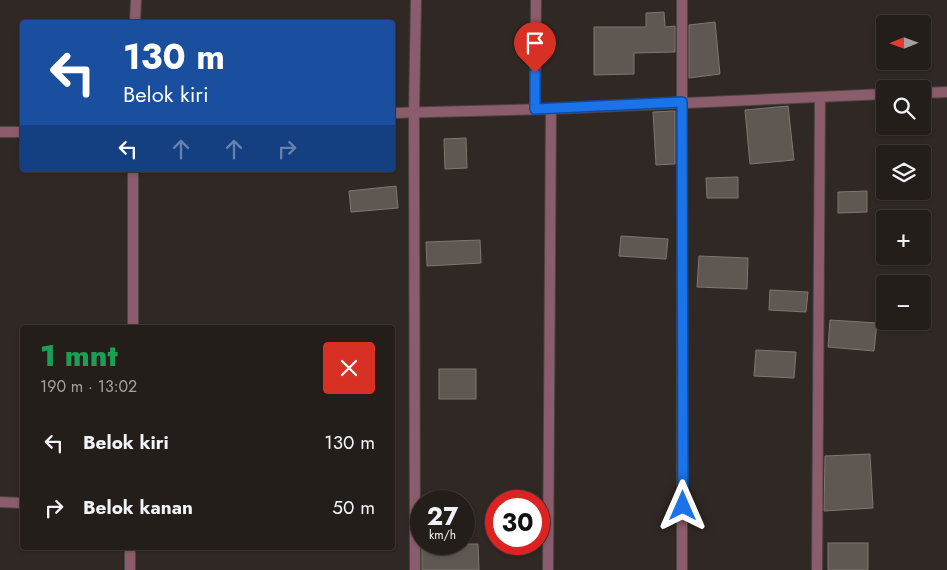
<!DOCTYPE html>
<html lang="id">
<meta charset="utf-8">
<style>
:root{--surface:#241e1b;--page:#2c2724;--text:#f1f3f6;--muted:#a3a2a3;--line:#413c3a}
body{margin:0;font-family:Jost,sans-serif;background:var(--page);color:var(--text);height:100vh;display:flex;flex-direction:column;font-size:19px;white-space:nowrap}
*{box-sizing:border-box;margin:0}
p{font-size:16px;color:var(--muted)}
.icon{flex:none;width:28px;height:28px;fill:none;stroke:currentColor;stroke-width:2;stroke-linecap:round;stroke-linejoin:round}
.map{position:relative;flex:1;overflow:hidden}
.sheet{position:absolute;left:20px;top:325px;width:375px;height:225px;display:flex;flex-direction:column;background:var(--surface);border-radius:5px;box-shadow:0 1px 4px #0004,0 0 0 1px var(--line)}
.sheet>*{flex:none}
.banner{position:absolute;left:20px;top:20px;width:375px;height:152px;border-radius:5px;box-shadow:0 1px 4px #0004,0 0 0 1px var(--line);background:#1a4fa0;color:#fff;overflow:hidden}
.needle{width:32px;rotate:269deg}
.fabs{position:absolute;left:876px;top:15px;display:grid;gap:10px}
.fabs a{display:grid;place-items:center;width:55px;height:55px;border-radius:5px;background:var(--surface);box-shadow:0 1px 4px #0004,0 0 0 1px var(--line);font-size:25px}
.speed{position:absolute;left:410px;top:490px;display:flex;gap:10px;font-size:25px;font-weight:700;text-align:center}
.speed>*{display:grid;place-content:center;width:65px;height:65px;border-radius:50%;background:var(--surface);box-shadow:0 1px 4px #0004,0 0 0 1px var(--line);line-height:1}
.speed small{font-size:12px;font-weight:400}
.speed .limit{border:8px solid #d22;background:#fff;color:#111}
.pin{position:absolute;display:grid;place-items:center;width:42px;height:42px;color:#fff;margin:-51px -21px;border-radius:50% 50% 50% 0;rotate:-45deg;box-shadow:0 0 5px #0007}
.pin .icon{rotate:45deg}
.me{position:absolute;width:55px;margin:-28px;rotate:0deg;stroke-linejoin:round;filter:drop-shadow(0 0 4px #0008)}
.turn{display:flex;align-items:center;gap:18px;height:105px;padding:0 20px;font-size:22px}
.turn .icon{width:65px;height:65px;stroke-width:2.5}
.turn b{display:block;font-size:35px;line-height:42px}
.lanes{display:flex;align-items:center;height:48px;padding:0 20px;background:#0003;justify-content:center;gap:25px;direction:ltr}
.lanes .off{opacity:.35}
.round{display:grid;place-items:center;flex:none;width:52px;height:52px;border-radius:5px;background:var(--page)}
.summary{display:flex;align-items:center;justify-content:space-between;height:85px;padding:0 20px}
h1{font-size:30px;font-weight:800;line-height:38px;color:#1e9e55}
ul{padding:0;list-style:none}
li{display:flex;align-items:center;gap:15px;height:65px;padding:0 20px}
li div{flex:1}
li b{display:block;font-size:19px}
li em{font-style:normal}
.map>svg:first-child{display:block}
.building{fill:#5f5752;stroke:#807672}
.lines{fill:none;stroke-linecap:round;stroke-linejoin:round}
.minor-casing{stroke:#4b4440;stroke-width:12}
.minor{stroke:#8b5d6c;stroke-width:10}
.route-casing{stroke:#114b97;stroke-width:12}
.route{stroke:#1a73e8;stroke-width:9}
</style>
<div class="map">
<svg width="947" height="570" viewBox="0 0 947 570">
<rect width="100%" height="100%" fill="#302824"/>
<g class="building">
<path d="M664 12 665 27 675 26V52L634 53V74L594 75V27H646V13Z"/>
<path d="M715 22 720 74 689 78V25Z"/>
<path d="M788 106 794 160 750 164 745 110Z"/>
<path d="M675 111V164L656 165 653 112Z"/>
<path d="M466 138 467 168 445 169 444 139Z"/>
<path d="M738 177V198H707L706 178Z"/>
<path d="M396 186 398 208 351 212 349 191Z"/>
<path d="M867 191V212L838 213V192Z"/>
<path d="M621 236 668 239 666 259 619 256Z"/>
<path d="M480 240 481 263 427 266 426 242Z"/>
<path d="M699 256 748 258 747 289 697 287Z"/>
<path d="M770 290 808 292 806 312 769 310Z"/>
<path d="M830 320 877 323 874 351 828 347Z"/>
<path d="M756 350 796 352 794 378 754 376Z"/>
<rect x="439" y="369" width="37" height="30"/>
<path d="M870 454 873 508 824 511 825 456Z"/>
<rect x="828" y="543" width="40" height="27"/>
<path d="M422 544H478L479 570H422Z"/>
</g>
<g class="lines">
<defs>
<g id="minor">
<path d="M682 0V570"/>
<path d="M135 22 136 0"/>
<path d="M922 93 947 92"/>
<path d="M535 109 536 0"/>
<path d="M392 113 551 109 885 94"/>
<path d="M0 132H22"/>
<path d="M133 328V170"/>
<path d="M0 502 22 503"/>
<path d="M130 570V548"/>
<path d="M415 570 414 113 416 0"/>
<path d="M548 570 551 109"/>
<path d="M817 570 820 97"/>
</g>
</defs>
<use href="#minor" class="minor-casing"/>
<use href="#minor" class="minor"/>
</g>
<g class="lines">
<defs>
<path id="route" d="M535 73V109L682 102 683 506"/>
</defs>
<use href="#route" class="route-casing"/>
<use href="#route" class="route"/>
</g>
</svg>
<div class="fabs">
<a><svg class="needle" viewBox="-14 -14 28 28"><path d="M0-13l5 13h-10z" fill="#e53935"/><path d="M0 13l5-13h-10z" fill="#a3a2a3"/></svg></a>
<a><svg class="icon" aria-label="search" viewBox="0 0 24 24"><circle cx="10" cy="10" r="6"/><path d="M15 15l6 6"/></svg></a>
<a><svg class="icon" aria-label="layers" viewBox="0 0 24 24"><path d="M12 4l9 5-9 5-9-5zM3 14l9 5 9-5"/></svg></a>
<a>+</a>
<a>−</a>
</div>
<div class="speed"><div>27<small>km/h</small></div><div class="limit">30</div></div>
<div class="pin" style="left:535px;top:73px;background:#d93025"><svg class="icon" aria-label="arrive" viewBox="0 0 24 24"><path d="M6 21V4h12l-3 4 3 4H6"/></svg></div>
<svg class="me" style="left:683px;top:506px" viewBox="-20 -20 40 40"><path d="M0-17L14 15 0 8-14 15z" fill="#1a73e8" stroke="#fff" stroke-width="4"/></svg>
<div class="banner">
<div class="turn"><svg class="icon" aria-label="left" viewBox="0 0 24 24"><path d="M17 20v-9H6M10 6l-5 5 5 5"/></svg><div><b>130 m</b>Belok kiri</div></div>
<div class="lanes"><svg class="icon" aria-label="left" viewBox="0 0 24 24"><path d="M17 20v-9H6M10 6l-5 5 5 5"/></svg><svg class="icon off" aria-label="ahead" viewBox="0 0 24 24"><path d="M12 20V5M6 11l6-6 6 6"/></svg><svg class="icon off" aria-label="ahead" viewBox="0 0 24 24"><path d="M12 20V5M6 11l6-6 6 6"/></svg><svg class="icon off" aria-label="right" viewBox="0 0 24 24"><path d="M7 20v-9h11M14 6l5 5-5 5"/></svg></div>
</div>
<section class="sheet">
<div class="summary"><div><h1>1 mnt</h1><p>190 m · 13:02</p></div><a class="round" style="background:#d93025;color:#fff"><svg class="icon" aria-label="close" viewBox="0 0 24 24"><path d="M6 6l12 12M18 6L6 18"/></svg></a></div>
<ul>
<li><svg class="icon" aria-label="left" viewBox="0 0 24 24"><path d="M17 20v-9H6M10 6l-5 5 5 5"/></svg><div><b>Belok kiri</b></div><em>130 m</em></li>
<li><svg class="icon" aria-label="right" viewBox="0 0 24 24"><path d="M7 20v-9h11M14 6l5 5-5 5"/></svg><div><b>Belok kanan</b></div><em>50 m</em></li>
</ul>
</section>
</div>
